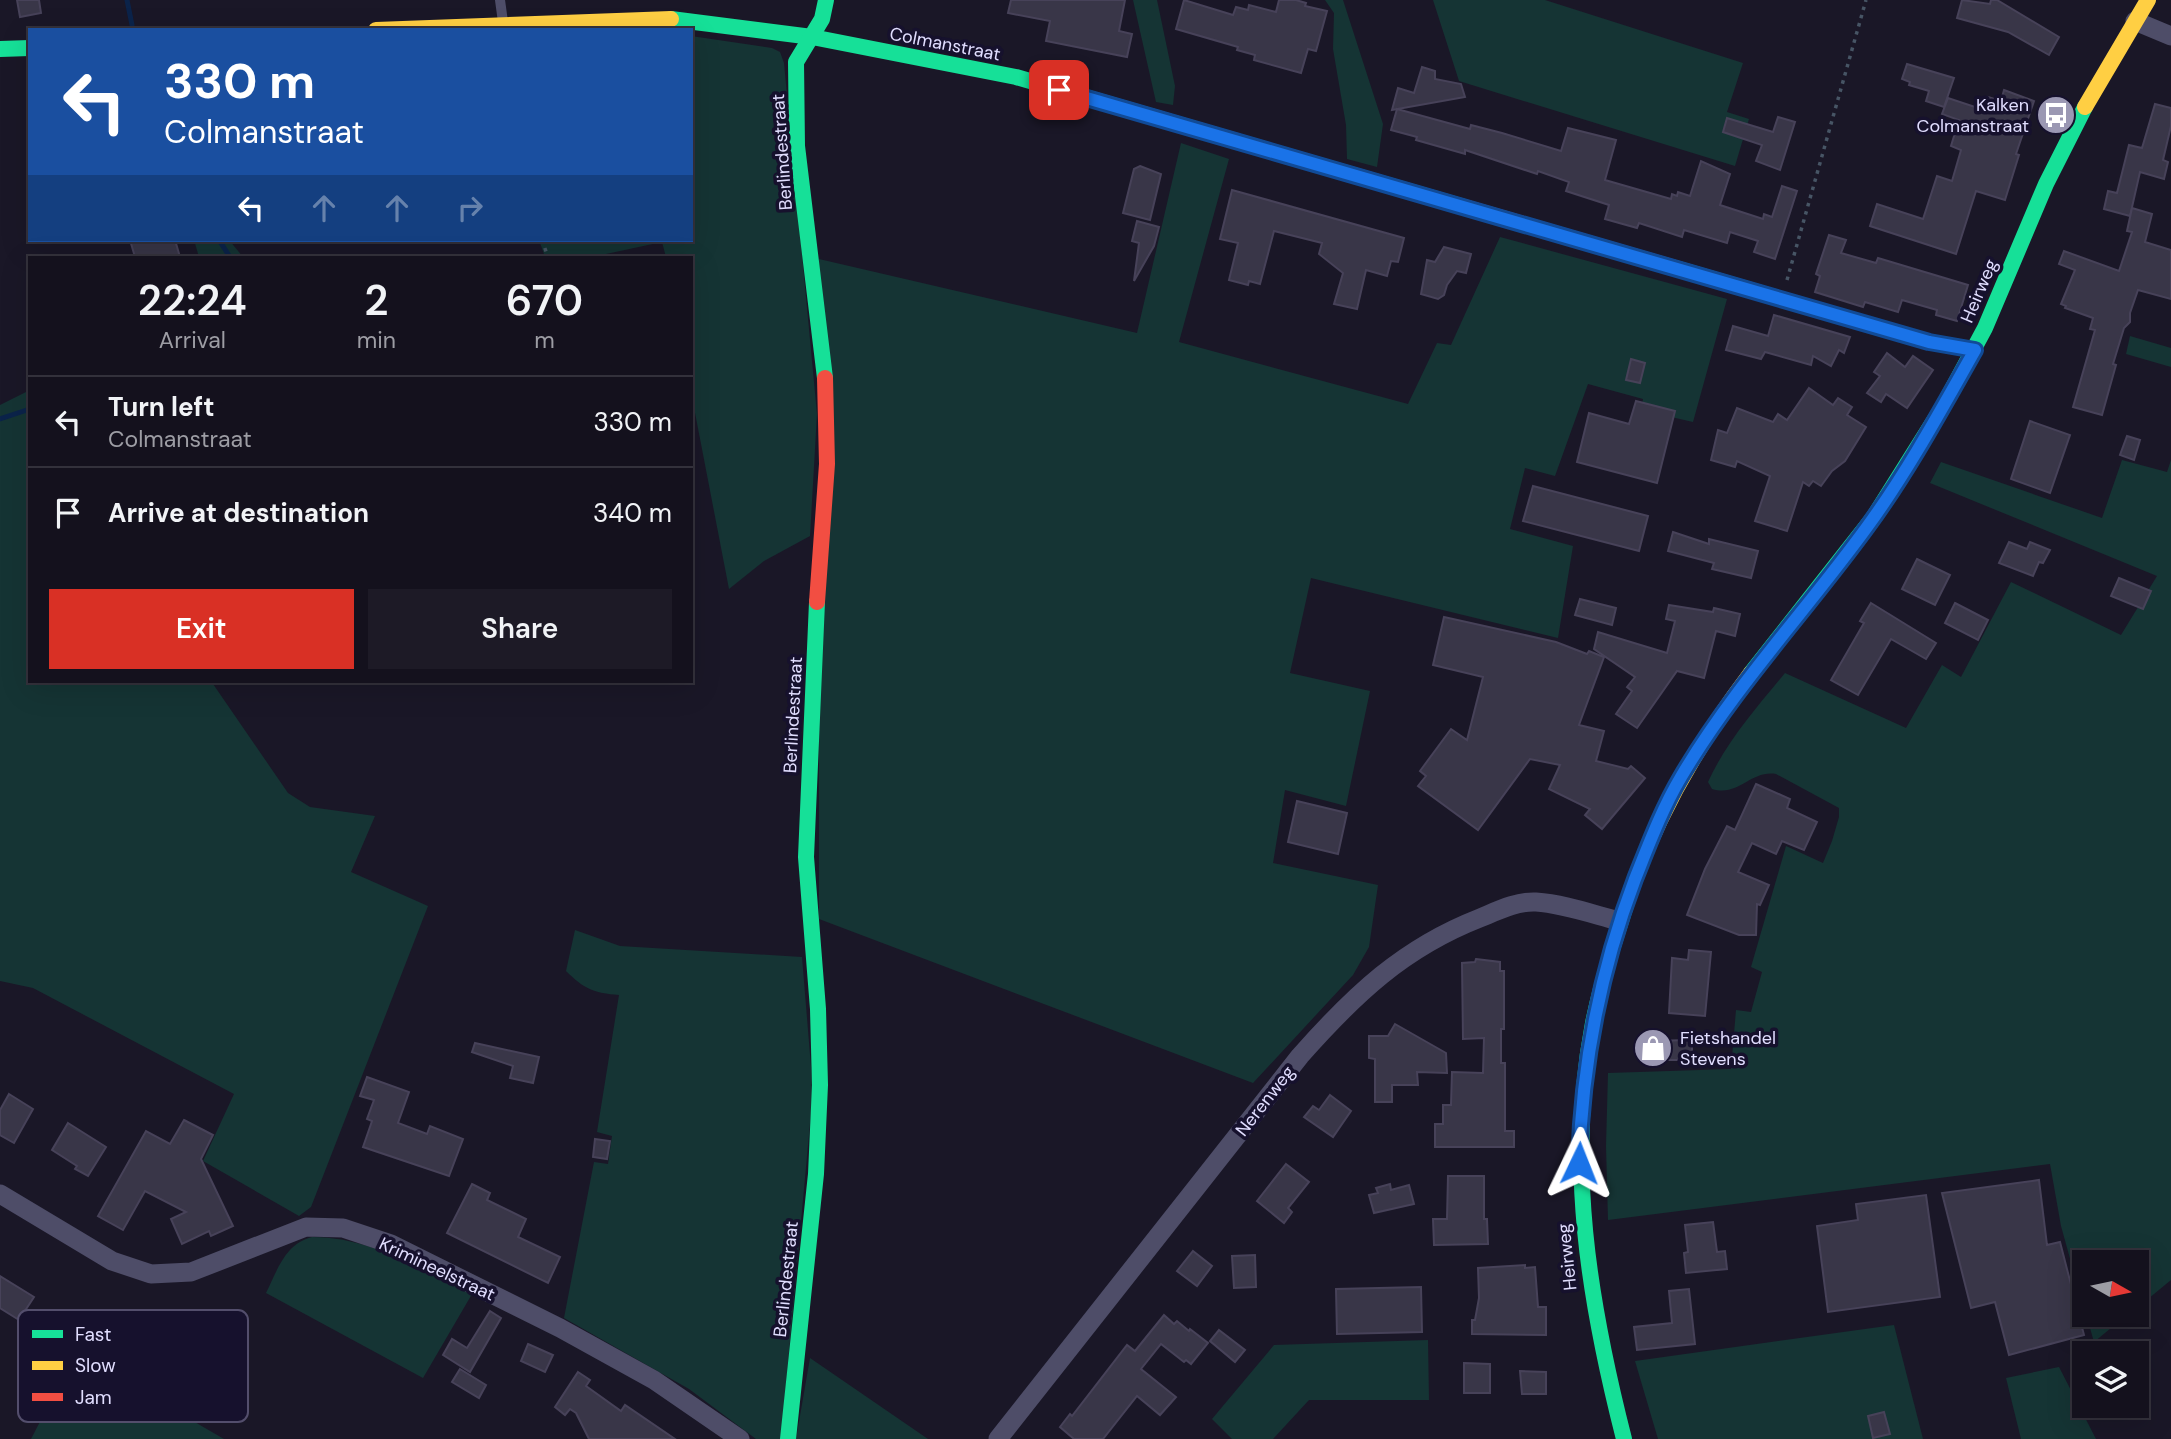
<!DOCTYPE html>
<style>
:root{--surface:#14111d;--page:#1d1a26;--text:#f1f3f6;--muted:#9d9da4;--line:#33313b;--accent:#d93025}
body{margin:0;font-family:"DM Sans",sans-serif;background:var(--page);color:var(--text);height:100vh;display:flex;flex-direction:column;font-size:26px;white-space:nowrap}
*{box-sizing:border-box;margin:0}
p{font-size:23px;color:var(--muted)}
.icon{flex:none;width:38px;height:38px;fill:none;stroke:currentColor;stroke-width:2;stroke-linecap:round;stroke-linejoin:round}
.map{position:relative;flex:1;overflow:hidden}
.sheet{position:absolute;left:28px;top:256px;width:665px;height:427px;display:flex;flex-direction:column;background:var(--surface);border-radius:0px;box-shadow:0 7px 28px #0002,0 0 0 2px var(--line)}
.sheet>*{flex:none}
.banner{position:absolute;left:28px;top:28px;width:665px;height:214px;border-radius:0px;box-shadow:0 7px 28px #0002,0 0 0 2px var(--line);background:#1a4fa0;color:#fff;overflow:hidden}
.needle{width:46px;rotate:99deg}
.buttons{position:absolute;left:2072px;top:1250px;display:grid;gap:14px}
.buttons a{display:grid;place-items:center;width:77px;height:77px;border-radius:0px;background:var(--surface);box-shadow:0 7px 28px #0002,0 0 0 2px var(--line);font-size:35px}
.pin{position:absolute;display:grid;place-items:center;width:60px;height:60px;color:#fff;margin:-30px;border-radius:14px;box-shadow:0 4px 10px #0006}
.me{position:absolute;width:77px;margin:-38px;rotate:2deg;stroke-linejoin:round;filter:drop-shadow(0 0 5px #0008)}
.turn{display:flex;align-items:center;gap:24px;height:147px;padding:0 21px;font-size:32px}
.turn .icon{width:91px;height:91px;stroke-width:2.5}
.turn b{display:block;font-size:49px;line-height:60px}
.lanes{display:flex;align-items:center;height:66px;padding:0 21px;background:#0003;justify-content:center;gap:35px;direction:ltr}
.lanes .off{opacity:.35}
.eta{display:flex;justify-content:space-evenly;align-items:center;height:119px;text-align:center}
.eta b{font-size:42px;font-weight:600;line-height:49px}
.cta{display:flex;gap:14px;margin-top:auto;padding:14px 21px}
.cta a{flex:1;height:80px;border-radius:0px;background:var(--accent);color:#fff;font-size:28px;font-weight:600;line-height:80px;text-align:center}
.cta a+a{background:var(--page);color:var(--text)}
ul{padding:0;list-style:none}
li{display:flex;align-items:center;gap:21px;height:91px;padding:0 21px;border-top:2px solid var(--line)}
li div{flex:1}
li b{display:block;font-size:26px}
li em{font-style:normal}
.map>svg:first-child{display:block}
.green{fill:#153434}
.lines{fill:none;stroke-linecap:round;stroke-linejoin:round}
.stream{stroke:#0b234a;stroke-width:5}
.building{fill:#393648;stroke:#474259;stroke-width:2}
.path{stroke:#475565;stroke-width:3.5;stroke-dasharray:3.5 5;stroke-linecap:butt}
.lane{stroke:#4e4d68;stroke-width:10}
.street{stroke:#4e4d68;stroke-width:19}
.fast{stroke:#16e098;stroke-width:16}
.slow{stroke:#ffcf43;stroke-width:16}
.jam{stroke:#f24e42;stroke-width:16}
.route-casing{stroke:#114b97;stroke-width:18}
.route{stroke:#1a73e8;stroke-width:12}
.labels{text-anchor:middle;stroke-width:7;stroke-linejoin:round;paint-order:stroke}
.street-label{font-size:18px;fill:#e1deff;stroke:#16112d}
.poi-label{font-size:18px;fill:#e1deff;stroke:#16112d;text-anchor:end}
.key{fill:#16112d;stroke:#534e6c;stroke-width:2}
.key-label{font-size:19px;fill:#e1deff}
</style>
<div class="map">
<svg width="2171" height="1439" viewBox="0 0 2171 1439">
<rect width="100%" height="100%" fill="#1a1727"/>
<g class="green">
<path d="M1133 0H1157L1175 86 1173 105 1156 102Z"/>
<path d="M1325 0H1343L1383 124 1377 167 1347 159 1346 125 1333 49 1334 13Z"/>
<path d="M1433 0H1545L1743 63 1727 112 1749 119 1735 166 1459 81Z"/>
<path d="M691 36 772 48 780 52 784 63 817 414 810 536 764 561 729 589 691 392V257H666L662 242 592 257H545L539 240H691Z"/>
<path d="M1181 143 1229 159 1179 342 1408 404 1437 343 1451 345 1500 237 1727 299 1693 422 1641 410 1643 399 1588 384 1555 476 1525 468 1510 529 1573 546 1558 638 1311 578 1290 673 1370 691 1346 806 1285 790 1273 863 1378 885 1369 947 1353 975 1253 1083 819 919V259L1137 333Z"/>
<path d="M194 240H229L243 257H199Z"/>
<path d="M2130 336 2171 348V367L2126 354Z"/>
<path d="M30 390V681H211L288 793 310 807 375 816 351 872 428 906 311 1207 299 1216 203 1161 234 1094 33 988 0 981V405Z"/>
<path d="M2122 460 2167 472 2171 460V1280L2137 1308V1262H2084V1309L2061 1226 2050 1164 1608 1220 1606 1146 1608 1073 1731 1069 1736 1010 1751 1012 1762 972 1751 967 1786 846 1823 863 1832 841 1839 817V808L1776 774C1750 770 1740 797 1712 789L1708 782C1726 742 1757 707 1785 673L1906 728 1942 665 1961 677 2011 582 2121 635 2157 576 1930 483 1941 462 2102 518Z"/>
<path d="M575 930 620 946 802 957 813 1091 781 1439H756L689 1389 564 1318 594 1162 608 1164 612 1136 597 1132 619 995C594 993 584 989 566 971Z"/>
<path d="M312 1237C371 1237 420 1269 472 1294L423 1378 266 1293C278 1269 285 1244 312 1237Z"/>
<path d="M2086 1314H2128L2094 1342Z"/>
<path d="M1894 1325 1923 1439H1658L1635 1361Z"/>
<path d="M1428 1340 1429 1400H1309L1273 1439H1232L1212 1419 1274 1345Z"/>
<path d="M810 1358 928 1439H796Z"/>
<path d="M72 1360 193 1421 224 1439H31Z"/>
<path d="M2059 1367 2096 1439H2021L2006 1378Z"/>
</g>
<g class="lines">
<g class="stream">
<path d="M127 0 132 25"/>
<path d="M219 240 230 257"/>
<path d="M0 419 30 409"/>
</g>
</g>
<g class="building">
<path d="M17 0H39L41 13 20 17Z"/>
<path d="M1011 0H1125L1119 31 1132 34 1127 57 1046 41 1050 21 1008 13Z"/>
<path d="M1184 0 1233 15 1236 7 1248 10 1249 5 1276 12 1279 0H1296L1306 3 1305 6 1327 11 1316 51 1308 49 1301 73 1254 60 1255 55 1237 50 1238 47 1176 29Z"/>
<path d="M1962 0 1990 4 1991 0H1997L2059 37 2049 55 2008 32 1957 18Z"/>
<path d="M1907 64 1954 78 1944 107 1926 101 1929 91 1909 85 1910 82 1902 79Z"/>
<path d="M1422 67 1435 71V79L1461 84 1465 97 1392 110 1398 88 1414 93Z"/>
<path d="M2004 90 2034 101 2016 154 2019 155 2005 200 1976 191 1956 254 1870 226 1877 204 1923 219 1937 176 1952 181 1961 150 1951 146 1959 120 1942 114 1948 98 1984 110 1988 97 2001 101Z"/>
<path d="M2155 104 2171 108V126L2163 160 2168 162 2164 179 2140 172 2130 216 2104 209 2108 191 2117 193 2129 145 2142 148Z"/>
<path d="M1397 109 1470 129 1471 125 1502 133 1561 151 1568 128 1616 140 1605 180 1671 199 1672 194 1677 196 1678 192 1690 196 1701 161 1730 174 1720 205 1763 219 1764 214 1772 217 1782 186 1797 191 1775 259 1754 252 1758 241 1730 232 1727 243 1684 230 1682 237 1639 223 1637 228 1605 219 1609 205 1566 191 1569 182 1538 171 1537 174 1465 150V154L1416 140 1417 137 1391 130Z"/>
<path d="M1778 117 1795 122 1780 170 1756 161 1762 145 1723 132 1727 118 1773 132Z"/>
<path d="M1140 166 1161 174 1150 220 1123 213 1134 169Z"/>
<path d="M1232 190 1404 238 1398 262 1391 261 1387 276 1366 270 1357 309 1334 304 1343 273 1319 254 1322 243 1274 231 1260 284 1249 281 1248 285 1229 280 1238 243 1220 239Z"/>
<path d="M2132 208 2152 214 2145 242 2171 250V299L2138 290 2130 313V322L2124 328 2113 364 2116 365 2102 415 2073 407 2095 330 2090 329 2093 318 2065 308 2066 306 2061 304 2075 270 2059 264 2064 251 2119 271 2132 232 2127 231Z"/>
<path d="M1137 221 1159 227 1154 246 1134 281 1139 243 1132 241Z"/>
<path d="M1829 235 1846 240 1841 253 1876 263 1878 258 1968 285 1957 321 1936 315 1937 310 1902 300 1898 312 1865 302 1863 307 1815 292 1820 276 1816 274Z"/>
<path d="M130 240H175L180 257H135Z"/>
<path d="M1444 247 1471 254 1466 273 1457 271 1447 285 1444 295 1438 299 1421 294 1427 260 1435 262Z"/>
<path d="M1774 315 1850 337 1844 353 1839 350 1831 366 1813 356 1811 365 1765 352 1761 359 1726 350 1733 326 1768 336Z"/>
<path d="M1887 353 1905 367 1913 356 1933 370 1907 408 1886 394 1881 402 1867 393 1880 376 1874 372Z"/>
<path d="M1631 359 1645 363 1640 383 1626 380Z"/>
<path d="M1809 388 1833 405 1838 398 1852 407 1847 415 1866 427 1845 461 1832 471 1821 486 1813 481 1809 486 1803 482 1787 531 1755 521 1770 476 1737 461 1735 467 1711 460 1718 430 1727 433 1737 408 1773 422 1778 414 1787 420Z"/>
<path d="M1636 401 1675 411 1657 483 1577 462 1589 413 1629 424Z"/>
<path d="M2030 421 2070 435 2050 493 2011 479Z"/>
<path d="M2127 436 2140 440 2134 460 2120 455Z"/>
<path d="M1533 486 1648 516 1639 551 1523 521Z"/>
<path d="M1673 532 1709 544V539L1758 551 1751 578 1712 569 1714 563 1668 551Z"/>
<path d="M2009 542 2027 549 2030 542 2050 550 2043 563 2039 562 2033 576 1999 563Z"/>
<path d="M1917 559 1950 575 1935 605 1902 589Z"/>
<path d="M2119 578 2151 591 2143 609 2111 596Z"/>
<path d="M1580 599 1616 608 1612 625 1575 615Z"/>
<path d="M1871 603 1936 643 1926 659 1891 639 1858 695 1831 680 1864 623 1860 621Z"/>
<path d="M1955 603 1988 620 1978 640 1945 623Z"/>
<path d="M1669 605 1713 612 1714 608 1740 614 1735 636 1716 631 1704 678 1677 671 1637 728 1616 714 1632 691 1627 687 1635 677 1594 649 1598 632 1667 653 1675 621 1666 619Z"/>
<path d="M1444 617 1556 642 1587 654 1589 651 1604 657 1579 725 1604 731 1596 761 1628 769 1631 766 1645 778 1602 829 1585 815 1590 809 1549 789 1560 765 1530 759 1478 830 1418 786 1426 776 1420 771 1451 729 1467 740 1483 677 1433 665Z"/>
<path d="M1756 784 1790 799 1787 808 1817 822 1804 850 1782 841 1776 854 1752 843 1738 872 1769 885 1760 905 1757 904 1756 935H1739L1687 915 1705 869 1727 826 1735 830Z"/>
<path d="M1297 801 1347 813 1338 854 1288 842Z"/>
<path d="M1689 950 1711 952 1705 1016 1669 1013 1672 958 1688 960Z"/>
<path d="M1476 959 1500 962V971H1504V1029H1501V1063H1505V1131H1514V1147H1435V1124H1443V1105H1451L1452 1072 1483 1073 1484 1038 1463 1039 1462 963 1475 962Z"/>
<path d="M1395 1024 1446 1053 1447 1073 1417 1072 1418 1085H1392V1102H1375V1059L1369 1058V1036H1388Z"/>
<path d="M1692 1040V1060H1647L1646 1041Z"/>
<path d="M475 1043 539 1057 533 1083 510 1078 513 1066 472 1052Z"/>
<path d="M367 1077 409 1092 398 1123 427 1134 430 1126 463 1139 449 1176 363 1147 372 1121 367 1119 374 1100 360 1096Z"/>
<path d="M9 1094 33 1109 14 1143 0 1135V1110Z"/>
<path d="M1330 1095 1351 1111 1333 1137 1304 1117 1313 1106 1319 1110Z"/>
<path d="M184 1120 213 1135 201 1159 233 1226 211 1236 209 1231 182 1244 171 1219 186 1212 145 1191 123 1230 98 1216 146 1131 170 1144Z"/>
<path d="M68 1123 106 1147 88 1176 75 1169 77 1166 52 1150Z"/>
<path d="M595 1139 610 1141 607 1159 593 1157Z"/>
<path d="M1286 1164 1309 1182 1288 1208 1292 1212 1284 1223 1257 1201Z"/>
<path d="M1448 1176H1484V1219H1487L1488 1244 1434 1245 1433 1219H1447Z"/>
<path d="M2039 1180 2047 1245 2060 1242 2084 1335 2009 1355 1995 1302 1971 1308 1942 1193Z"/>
<path d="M472 1184 490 1193 487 1200 526 1219 518 1237 560 1257 548 1283 447 1233Z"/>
<path d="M1390 1184 1391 1190 1409 1185 1414 1204 1374 1213 1369 1195 1378 1193 1376 1188Z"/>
<path d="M1926 1195 1940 1297 1828 1312 1817 1226 1858 1220 1856 1204Z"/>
<path d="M1713 1222 1717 1252 1725 1251 1727 1269 1686 1273 1684 1253 1688 1252 1685 1225Z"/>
<path d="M1193 1251 1212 1266 1197 1286 1177 1271Z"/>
<path d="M1255 1255 1256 1287 1234 1288 1232 1256Z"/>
<path d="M1525 1265V1268L1535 1267 1538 1307H1546V1335L1472 1334V1320H1475L1479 1298 1478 1268Z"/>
<path d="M0 1276 34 1297 19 1320 0 1308Z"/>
<path d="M1421 1287 1422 1332 1337 1334 1336 1289Z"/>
<path d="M1689 1289 1695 1344 1637 1350 1634 1327 1672 1323 1669 1291Z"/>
<path d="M490 1311 501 1318 470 1372 443 1355 452 1339 467 1348Z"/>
<path d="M1164 1315 1174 1324 1177 1321 1189 1331 1190 1329 1208 1343 1191 1364 1186 1360 1184 1362 1161 1344 1141 1369 1176 1397 1160 1415 1137 1396 1103 1439H1074L1060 1427 1070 1414 1072 1416 1127 1345 1135 1351Z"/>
<path d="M1219 1330 1245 1350 1235 1362 1210 1341Z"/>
<path d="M528 1344 553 1355 545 1372 521 1361Z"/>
<path d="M1464 1363 1490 1364V1393H1464Z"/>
<path d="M460 1369 486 1385 479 1398 452 1382Z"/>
<path d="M1520 1371 1546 1372V1394H1522Z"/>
<path d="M578 1372 590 1380 586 1386 621 1411 625 1405 675 1439H589L576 1413 570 1409 565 1415 555 1407Z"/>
<path d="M1884 1412 1890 1434 1873 1438 1868 1416Z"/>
</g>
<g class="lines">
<g class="path">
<path d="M542 240 548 257"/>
<path d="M1787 280 1866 0"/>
</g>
<path class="lane" d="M500 0 503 22"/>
<g class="street">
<path d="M2135 21 2171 36"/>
<path d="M0 1194 112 1261 151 1274 191 1272 306 1227 343 1228 391 1244 560 1328 654 1380 740 1439"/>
<path d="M998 1439 1300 1056C1354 995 1403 948 1480 918 1497 911 1517 901 1536 902 1564 904 1592 914 1619 921"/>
</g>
<g class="fast">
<path d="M671 19 812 37 1016 77 1464 207"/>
<path d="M0 49 30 48"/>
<path d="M1675 268 1929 342 1975 350"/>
<path d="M825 378 797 146 796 62 822 19 826 0"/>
<path d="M1751 673 1873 518 1942 408 1985 328 2046 184 2085 107"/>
<path d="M788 1439 816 1174 820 1085 818 1009 806 857 817 602"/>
<path d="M1624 1439C1589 1302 1566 1164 1593 1023 1603 975 1618 930 1633 884"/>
</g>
<g class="slow">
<path d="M376 30 671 19"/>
<path d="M2085 107 2148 0"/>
<path d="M1633 884C1661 807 1702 738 1751 673"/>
</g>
<g class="jam">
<path d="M1464 207 1675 268"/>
<path d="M817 602 827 464 825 378"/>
</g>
</g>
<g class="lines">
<defs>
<path id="route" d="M1059 90 1929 342 1975 350C1941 410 1908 471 1867 527 1806 611 1734 687 1681 777 1662 809 1649 844 1635 879 1600 971 1582 1064 1579 1163"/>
</defs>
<use href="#route" class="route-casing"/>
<use href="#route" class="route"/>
</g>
<defs>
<symbol id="bus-disc" viewBox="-11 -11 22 22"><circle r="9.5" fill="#9b98b3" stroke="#16112d"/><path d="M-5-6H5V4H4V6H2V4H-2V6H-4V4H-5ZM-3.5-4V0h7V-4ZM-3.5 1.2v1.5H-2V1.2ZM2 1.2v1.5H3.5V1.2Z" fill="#fff"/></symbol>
<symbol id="shop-disc" viewBox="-11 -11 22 22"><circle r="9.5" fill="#9b98b3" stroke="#16112d"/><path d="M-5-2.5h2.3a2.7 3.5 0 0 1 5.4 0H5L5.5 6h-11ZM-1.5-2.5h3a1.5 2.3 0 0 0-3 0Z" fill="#fff"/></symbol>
</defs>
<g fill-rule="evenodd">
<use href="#bus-disc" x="2034" y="93" width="44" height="44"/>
<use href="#shop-disc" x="1631" y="1026" width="44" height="44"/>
</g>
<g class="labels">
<g class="street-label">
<text transform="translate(945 44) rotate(11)" y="6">Colmanstraat</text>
<text transform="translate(782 152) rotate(-94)" y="6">Berlindestraat</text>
<text transform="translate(1979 291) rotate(-67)" y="6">Heirweg</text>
<text transform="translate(793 715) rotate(-87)" y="6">Berlindestraat</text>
<text transform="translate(1265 1101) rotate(-52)" y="6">Nerenweg</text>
<text transform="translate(1567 1257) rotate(-96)" y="6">Heirweg</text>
<text transform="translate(437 1269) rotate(25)" y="6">Krimineelstraat</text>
<text transform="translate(786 1279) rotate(-84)" y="6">Berlindestraat</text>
</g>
<g class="poi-label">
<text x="2029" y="111">Kalken<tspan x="2029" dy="21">Colmanstraat</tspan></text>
<text x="1680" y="1044" text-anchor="start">Fietshandel<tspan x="1680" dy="21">Stevens</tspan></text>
</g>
</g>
<rect x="18" y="1310" width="230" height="112" rx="10" class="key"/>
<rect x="32" y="1330" width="31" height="8" fill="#16e098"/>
<rect x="32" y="1361" width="31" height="9" fill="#ffcf43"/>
<rect x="32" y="1393" width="31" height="8" fill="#f24e42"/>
<g class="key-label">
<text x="75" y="1341">Fast</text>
<text x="75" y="1372">Slow</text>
<text x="75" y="1404">Jam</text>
</g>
</svg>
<div class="buttons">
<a><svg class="needle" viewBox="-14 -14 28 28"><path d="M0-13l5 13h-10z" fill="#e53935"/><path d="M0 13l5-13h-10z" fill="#9d9da4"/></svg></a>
<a><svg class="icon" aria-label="layers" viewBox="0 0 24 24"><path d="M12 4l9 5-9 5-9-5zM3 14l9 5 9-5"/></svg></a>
</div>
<div class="pin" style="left:1059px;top:90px;background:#d93025"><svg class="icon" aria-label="arrive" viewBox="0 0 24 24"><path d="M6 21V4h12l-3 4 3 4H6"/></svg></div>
<svg class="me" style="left:1579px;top:1163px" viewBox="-20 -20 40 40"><path d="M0-17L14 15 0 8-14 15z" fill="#1a73e8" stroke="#fff" stroke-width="4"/></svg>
<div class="banner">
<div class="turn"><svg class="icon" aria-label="left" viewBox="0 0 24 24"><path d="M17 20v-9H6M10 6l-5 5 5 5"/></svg><div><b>330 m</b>Colmanstraat</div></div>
<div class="lanes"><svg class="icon" aria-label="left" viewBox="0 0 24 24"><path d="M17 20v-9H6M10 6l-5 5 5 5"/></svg><svg class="icon off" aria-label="ahead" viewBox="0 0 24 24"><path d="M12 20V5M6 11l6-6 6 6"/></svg><svg class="icon off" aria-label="ahead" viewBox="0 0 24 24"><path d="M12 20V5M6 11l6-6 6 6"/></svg><svg class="icon off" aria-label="right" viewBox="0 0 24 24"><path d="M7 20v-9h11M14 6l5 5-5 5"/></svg></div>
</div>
<section class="sheet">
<div class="eta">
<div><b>22:24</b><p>Arrival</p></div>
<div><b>2</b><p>min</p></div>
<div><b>670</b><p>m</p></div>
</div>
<ul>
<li><svg class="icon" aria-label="left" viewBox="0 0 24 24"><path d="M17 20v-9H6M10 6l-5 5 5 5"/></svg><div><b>Turn left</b><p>Colmanstraat</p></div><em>330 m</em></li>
<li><svg class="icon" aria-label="arrive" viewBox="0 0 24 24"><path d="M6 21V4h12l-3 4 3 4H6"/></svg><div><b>Arrive at destination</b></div><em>340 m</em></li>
</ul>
<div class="cta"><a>Exit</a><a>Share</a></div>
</section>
</div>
